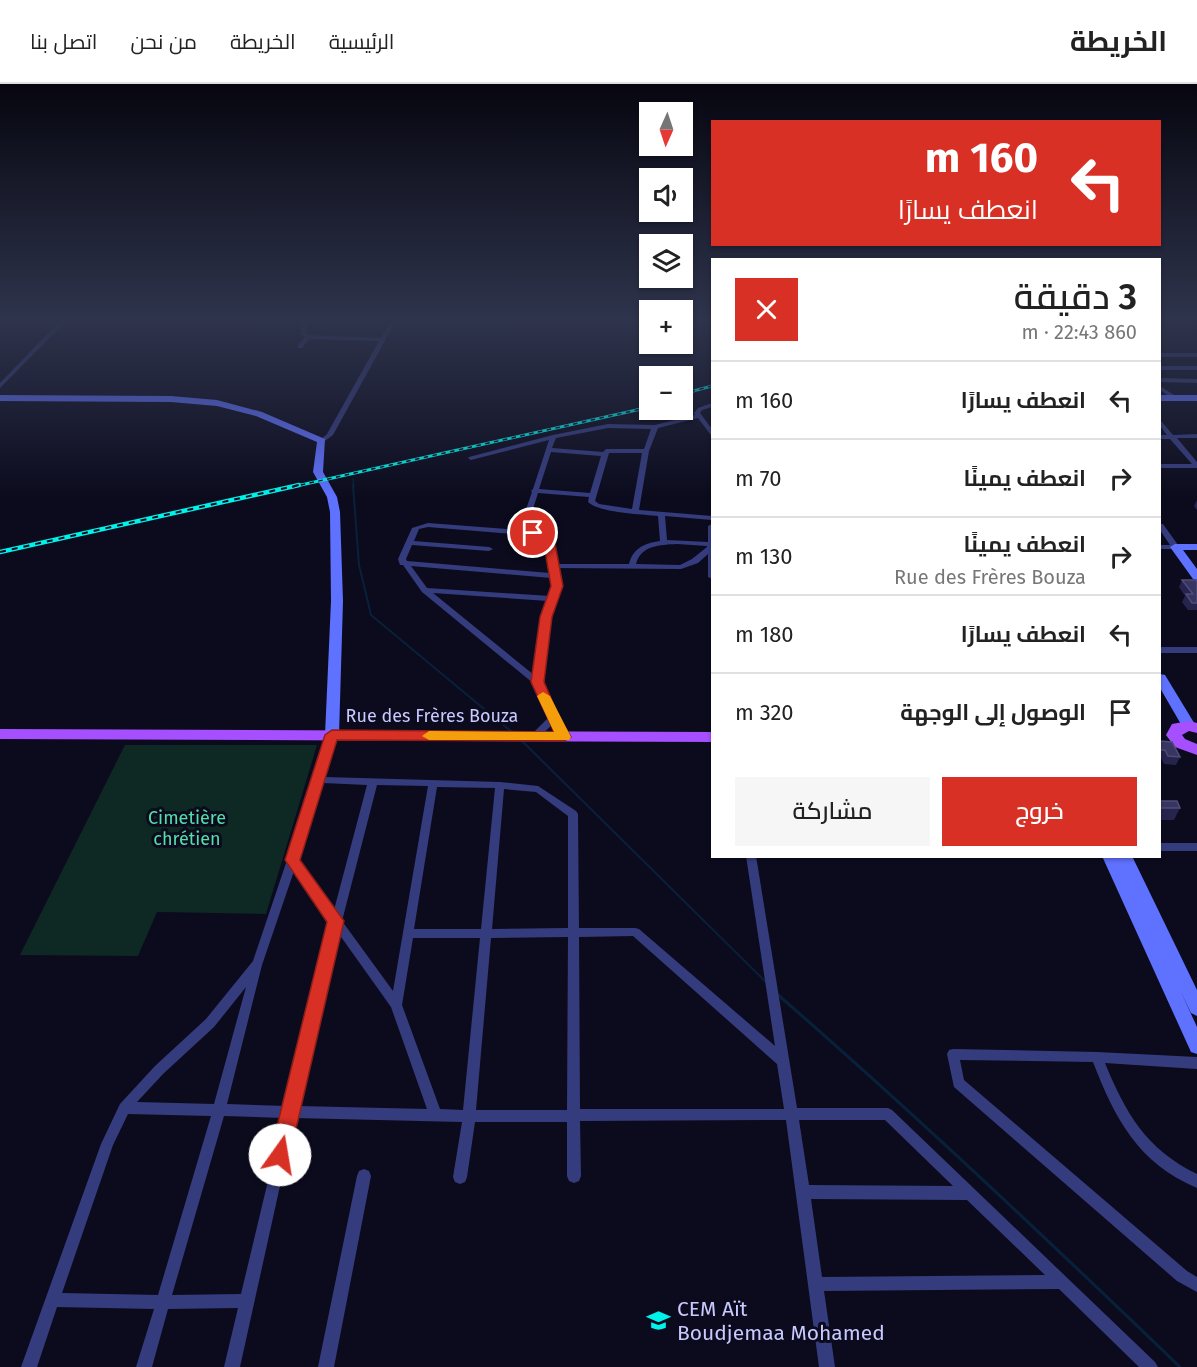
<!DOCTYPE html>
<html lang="ar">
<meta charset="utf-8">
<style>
:root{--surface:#fff;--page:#f6f6f6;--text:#222;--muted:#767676;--line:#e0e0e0;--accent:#d93025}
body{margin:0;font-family:"Fira Sans",Cairo,sans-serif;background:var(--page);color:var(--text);direction:rtl;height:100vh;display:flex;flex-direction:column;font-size:22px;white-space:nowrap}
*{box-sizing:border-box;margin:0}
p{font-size:20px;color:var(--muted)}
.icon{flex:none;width:33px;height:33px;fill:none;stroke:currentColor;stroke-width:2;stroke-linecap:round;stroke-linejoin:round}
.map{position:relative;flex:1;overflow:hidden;direction:ltr}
.side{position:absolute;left:711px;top:174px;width:450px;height:600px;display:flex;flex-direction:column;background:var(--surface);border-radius:0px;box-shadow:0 2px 4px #0004;direction:rtl}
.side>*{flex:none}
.banner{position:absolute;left:711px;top:36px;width:450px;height:126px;border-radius:0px;box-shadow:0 2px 4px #0004;direction:rtl;background:#d93025;color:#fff;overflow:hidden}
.needle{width:39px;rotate:183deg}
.tools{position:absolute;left:639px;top:18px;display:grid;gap:12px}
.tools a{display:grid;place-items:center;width:54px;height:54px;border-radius:0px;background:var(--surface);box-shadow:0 2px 4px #0004;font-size:30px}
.pin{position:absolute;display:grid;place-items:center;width:51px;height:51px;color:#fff;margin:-26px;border:3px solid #fff;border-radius:50%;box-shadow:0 2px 6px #0007}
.me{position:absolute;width:66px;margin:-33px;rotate:13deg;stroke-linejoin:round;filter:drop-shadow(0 0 4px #0008)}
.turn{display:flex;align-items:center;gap:21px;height:126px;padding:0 24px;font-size:27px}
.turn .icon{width:78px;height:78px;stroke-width:2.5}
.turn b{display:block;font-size:42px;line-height:51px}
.round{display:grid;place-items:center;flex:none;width:63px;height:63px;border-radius:0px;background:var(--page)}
.headline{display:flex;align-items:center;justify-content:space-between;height:102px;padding:0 24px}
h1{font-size:36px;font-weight:600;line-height:45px}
.cta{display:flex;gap:12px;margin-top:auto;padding:12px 24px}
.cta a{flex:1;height:69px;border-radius:0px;background:var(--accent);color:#fff;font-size:24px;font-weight:600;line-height:69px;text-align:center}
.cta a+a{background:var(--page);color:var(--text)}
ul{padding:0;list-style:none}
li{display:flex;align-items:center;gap:18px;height:78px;padding:0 24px;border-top:2px solid var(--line)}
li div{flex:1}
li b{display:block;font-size:22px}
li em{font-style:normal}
header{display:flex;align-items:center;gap:36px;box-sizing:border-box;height:84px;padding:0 30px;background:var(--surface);border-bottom:2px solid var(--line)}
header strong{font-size:28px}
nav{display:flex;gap:33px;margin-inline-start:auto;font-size:21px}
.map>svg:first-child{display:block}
.green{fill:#0e2823}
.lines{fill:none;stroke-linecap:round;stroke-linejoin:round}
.stream-far2{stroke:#08213a;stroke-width:1.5}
.stream-far1{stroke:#08213a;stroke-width:2}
.stream{stroke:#08213a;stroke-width:3}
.street{fill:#353c7e;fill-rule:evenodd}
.secondary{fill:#5f71ff;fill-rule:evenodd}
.primary{fill:#a54fff;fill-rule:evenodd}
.rail-far1-casing{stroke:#00f3ea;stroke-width:3}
.rail-casing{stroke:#00f3ea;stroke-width:4.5}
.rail-far1{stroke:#0c0b1e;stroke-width:1.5;stroke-dasharray:4.5;stroke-linecap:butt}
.rail{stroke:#0c0b1e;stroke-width:2;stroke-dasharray:6;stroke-linecap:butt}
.wall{fill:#26234c}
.building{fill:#383560;stroke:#4e4c79;stroke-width:1.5}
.route{fill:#d93025;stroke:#8d1f18;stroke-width:1.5}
.slow{fill:#f59e0b}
.labels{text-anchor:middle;stroke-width:6;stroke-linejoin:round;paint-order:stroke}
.street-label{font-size:18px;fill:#c8c9ff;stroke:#0c0b1e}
.park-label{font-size:18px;fill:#52e0a9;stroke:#0c0b1e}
.near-poi-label{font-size:21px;fill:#c8c9ff;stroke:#0c0b1e;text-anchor:start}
</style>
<header>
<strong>الخريطة</strong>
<nav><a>الرئيسية</a><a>الخريطة</a><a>من نحن</a><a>اتصل بنا</a></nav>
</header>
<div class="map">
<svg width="1197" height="1283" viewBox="0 0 1197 1283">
<rect width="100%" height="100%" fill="#0c0b1e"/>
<path class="green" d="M125 661H317L266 830 157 828 138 872 20 871Z"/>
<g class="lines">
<path class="stream-far2" d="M353 395 354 403"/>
<g class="stream-far1">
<path d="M353 401 359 481 371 531 513 649"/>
<path d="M521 656 767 899"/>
</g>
<path class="stream" d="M777 910C915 1030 1048 1156 1180 1283"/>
<g class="street">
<path d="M62 235H68L0 304V299Z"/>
<path d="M305 235H310L306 249 309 251 381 254 392 235H397L333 351 322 359 319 357 327 350 379 257 309 255 302 264H298L297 263 305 253 300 250Z"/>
<rect x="1160" y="269" width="37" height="4"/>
<rect x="1160" y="282" width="37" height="4"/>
<path d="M1160 294 1197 295V299L1160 298Z"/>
<path d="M1160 302 1177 313V315H1173L1160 306Z"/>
<path d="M712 319V323L702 326 700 329 712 345V351L710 350 698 334 658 344 649 367 639 426 712 432V436L665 432 667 456 708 458V442L712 440V495L708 493V470L698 479 681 485 557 484 560 506 550 533 541 598 557 635 569 653 567 655H561L552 641 537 655H531L529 653 548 634 533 599 422 508 403 481H400L398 475 412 444 428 439 519 446 532 408 531 407 533 405 549 356 471 376 468 374 469 373 553 351 608 340 655 341 695 331 694 329 698 324ZM608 344 651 345 644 365H606L603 368 552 364 556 354ZM551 368 601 372 590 409 539 405ZM609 369H642L632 425 599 420 595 417ZM538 409 589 413 588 418C600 429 640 430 658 432L660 457C645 459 633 464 629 480H556L551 452 541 448 526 447ZM428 443 539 452 545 455 550 489 407 477 406 475 412 461 489 467 493 465 489 463 414 457 419 445ZM677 460 707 462V463L692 475 680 481 636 480C641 461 660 461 677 460ZM411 482 551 494 552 506 550 512 427 504ZM433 509 548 517 542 533 534 591Z"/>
<path d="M1160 337 1162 338 1173 351 1197 350V354H1177L1197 378V384H1160V380H1192L1170 355H1160V351H1167L1160 342Z"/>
<path d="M1160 440H1163L1178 461V465H1160V461H1170L1160 446Z"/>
<rect x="1160" y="563" width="37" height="6"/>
<path d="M332 648 337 651 325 693 500 698 538 702 576 727 578 730 579 844H635L639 845 775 962 746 772H756L797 1024H888L892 1026 1155 1278 1158 1283H1139L1059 1205 824 1207 835 1283H819L786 1036 580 1037 581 1092 579 1097 574 1099 569 1097 567 1092V1038H475L467 1093 465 1098 460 1100 455 1098 453 1093 462 1038 295 1034 240 1283H224L238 1224 168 1225 152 1283H136L154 1225 57 1223 37 1283H21L101 1060 120 1020 155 982 206 935 253 877 314 696 327 651ZM323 699 367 701 334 826 298 776ZM377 701 428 702 393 907 342 837ZM437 703 495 704 481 845H414ZM504 705 536 708 568 732V844L492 845ZM294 787 331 839 286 1022 227 1020 262 881ZM339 850 391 923 427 1025 298 1022ZM633 852 777 980 784 1025H580L579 853ZM568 853 567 1026H476L491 854ZM413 854H480L463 1026 440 1025 402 921ZM246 903 214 1020 137 1018 163 990 214 943ZM128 1030 211 1032 158 1211 62 1209 113 1061ZM224 1032 283 1034 241 1210 172 1211ZM799 1036H885L953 1102 809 1101ZM811 1115 967 1116 1045 1191 822 1193Z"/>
<rect x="1160" y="759" width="37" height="8"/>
<path d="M953 965 1097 968 1197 973V985L1105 979C1126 1030 1146 1065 1197 1090V1104C1138 1079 1115 1035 1093 978L960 976 964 996 1187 1187 1197 1193V1208L1177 1197 954 1003 947 970 949 966Z"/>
<path d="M364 1085 369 1087 371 1092 334 1283H318L357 1092 359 1087Z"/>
</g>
<g class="secondary">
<path d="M0 311 171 312 217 316 262 328 325 355 323 388 337 413 340 428 343 517 339 651 337 654H327L325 651 331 517 330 428 327 413 313 388 317 358 256 332 217 322 171 318 0 317Z"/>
<rect x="1160" y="311" width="37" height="6"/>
<path d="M1197 460V466H1183L1197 485V496L1193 495 1170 463 1175 460Z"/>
<path d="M1160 590 1165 591 1196 642 1194 645H1184L1182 642 1160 604Z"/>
<path d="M1102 772H1132L1197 906V932L1191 929 1181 908 1197 943V970L1191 968Z"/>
</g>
<g class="primary">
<path d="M1189 637 1197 639V649L1189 647 1182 651 1185 655 1197 660V671L1175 663 1166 651 1172 640Z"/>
<path d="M0 645 712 648V658L0 655Z"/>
</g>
<defs>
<g id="rail-far1">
<path d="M682 310 712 302"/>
<path d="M292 403 650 323"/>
</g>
<path id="rail" d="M0 468 299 401"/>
</defs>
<use href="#rail-far1" class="rail-far1-casing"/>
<use href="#rail" class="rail-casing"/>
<use href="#rail-far1" class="rail-far1"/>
<use href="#rail" class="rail"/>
</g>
<g class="wall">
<path d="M1197 416V426L1194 422Z"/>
<path d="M1182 496 1197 498V526H1188L1182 518 1185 512 1179 503Z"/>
<path d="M1160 657 1180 673 1176 681 1164 680 1161 674H1160Z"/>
<path d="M1160 717 1180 724 1174 736H1160Z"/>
</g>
<g class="building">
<path d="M1182 496H1196L1197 498V519H1192L1186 510H1193Z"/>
<path d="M1160 657 1172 658 1180 673 1168 672 1165 666H1160Z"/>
<path d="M1160 717H1177L1180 724H1160Z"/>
</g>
<linearGradient id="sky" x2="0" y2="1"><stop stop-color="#070610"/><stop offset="0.57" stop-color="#2e344c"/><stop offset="1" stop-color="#2e344c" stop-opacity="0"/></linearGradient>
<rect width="1197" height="414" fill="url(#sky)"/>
<path class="route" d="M529 446 549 448 554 454 563 502 552 533 544 598 560 635 571 653 564 657 337 656 300 776 344 837 290 1071 287 1078 280 1081 273 1078 270 1071 327 838 285 776 325 651 332 646 554 648 531 598 540 533 551 502 543 455 529 451Z"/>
<path class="slow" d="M543 608 550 612 571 653 569 656H429L422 652 429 647 554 648 537 612Z"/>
<defs>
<symbol id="school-bare" viewBox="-9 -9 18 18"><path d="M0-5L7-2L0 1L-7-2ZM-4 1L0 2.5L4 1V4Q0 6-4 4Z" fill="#00f3ea" stroke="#0c0b1e" stroke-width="2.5" paint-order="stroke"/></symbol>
</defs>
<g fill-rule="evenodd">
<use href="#school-bare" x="642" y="1220" width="33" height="33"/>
</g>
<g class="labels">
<g class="street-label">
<text x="432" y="638">Rue des Frères Bouza</text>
</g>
<g class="park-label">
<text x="187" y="740">Cimetière<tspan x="187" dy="21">chrétien</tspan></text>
</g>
<g class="near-poi-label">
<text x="677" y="1232">CEM Aït<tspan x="677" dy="24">Boudjemaa Mohamed</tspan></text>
</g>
</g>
</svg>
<div class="tools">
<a><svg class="needle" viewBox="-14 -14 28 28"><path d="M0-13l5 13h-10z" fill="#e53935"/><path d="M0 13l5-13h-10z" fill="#767676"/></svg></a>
<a><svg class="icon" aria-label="sound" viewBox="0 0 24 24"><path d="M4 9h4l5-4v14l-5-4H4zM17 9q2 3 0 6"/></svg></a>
<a><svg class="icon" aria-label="layers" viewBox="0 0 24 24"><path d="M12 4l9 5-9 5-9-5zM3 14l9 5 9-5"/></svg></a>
<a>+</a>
<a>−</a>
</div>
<div class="pin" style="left:533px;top:449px;background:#d93025"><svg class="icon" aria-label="arrive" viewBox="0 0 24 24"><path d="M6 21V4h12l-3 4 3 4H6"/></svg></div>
<svg class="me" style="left:280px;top:1071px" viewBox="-20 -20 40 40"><circle r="19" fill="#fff"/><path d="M0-13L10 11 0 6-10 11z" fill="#d93025"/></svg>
<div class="banner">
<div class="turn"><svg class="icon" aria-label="left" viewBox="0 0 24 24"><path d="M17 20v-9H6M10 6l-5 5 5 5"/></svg><div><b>160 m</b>انعطف يسارًا</div></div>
</div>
<section class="side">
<div class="headline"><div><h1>3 دقيقة</h1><p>860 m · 22:43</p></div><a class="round" style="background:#d93025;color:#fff"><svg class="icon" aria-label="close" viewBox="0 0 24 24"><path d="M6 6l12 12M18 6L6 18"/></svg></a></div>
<ul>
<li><svg class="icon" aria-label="left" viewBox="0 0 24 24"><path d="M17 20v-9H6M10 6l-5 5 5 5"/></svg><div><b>انعطف يسارًا</b></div><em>160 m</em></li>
<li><svg class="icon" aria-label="right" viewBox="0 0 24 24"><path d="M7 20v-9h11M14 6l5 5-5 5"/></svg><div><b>انعطف يمينًا</b></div><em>70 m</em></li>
<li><svg class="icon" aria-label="right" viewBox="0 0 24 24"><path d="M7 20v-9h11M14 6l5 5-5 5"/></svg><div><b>انعطف يمينًا</b><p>Rue des Frères Bouza</p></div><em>130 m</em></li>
<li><svg class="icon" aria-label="left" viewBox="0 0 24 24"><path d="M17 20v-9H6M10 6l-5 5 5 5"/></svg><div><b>انعطف يسارًا</b></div><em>180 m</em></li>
<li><svg class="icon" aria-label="arrive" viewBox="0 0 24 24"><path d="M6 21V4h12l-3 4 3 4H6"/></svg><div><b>الوصول إلى الوجهة</b></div><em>320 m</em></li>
</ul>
<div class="cta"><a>خروج</a><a>مشاركة</a></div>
</section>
</div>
